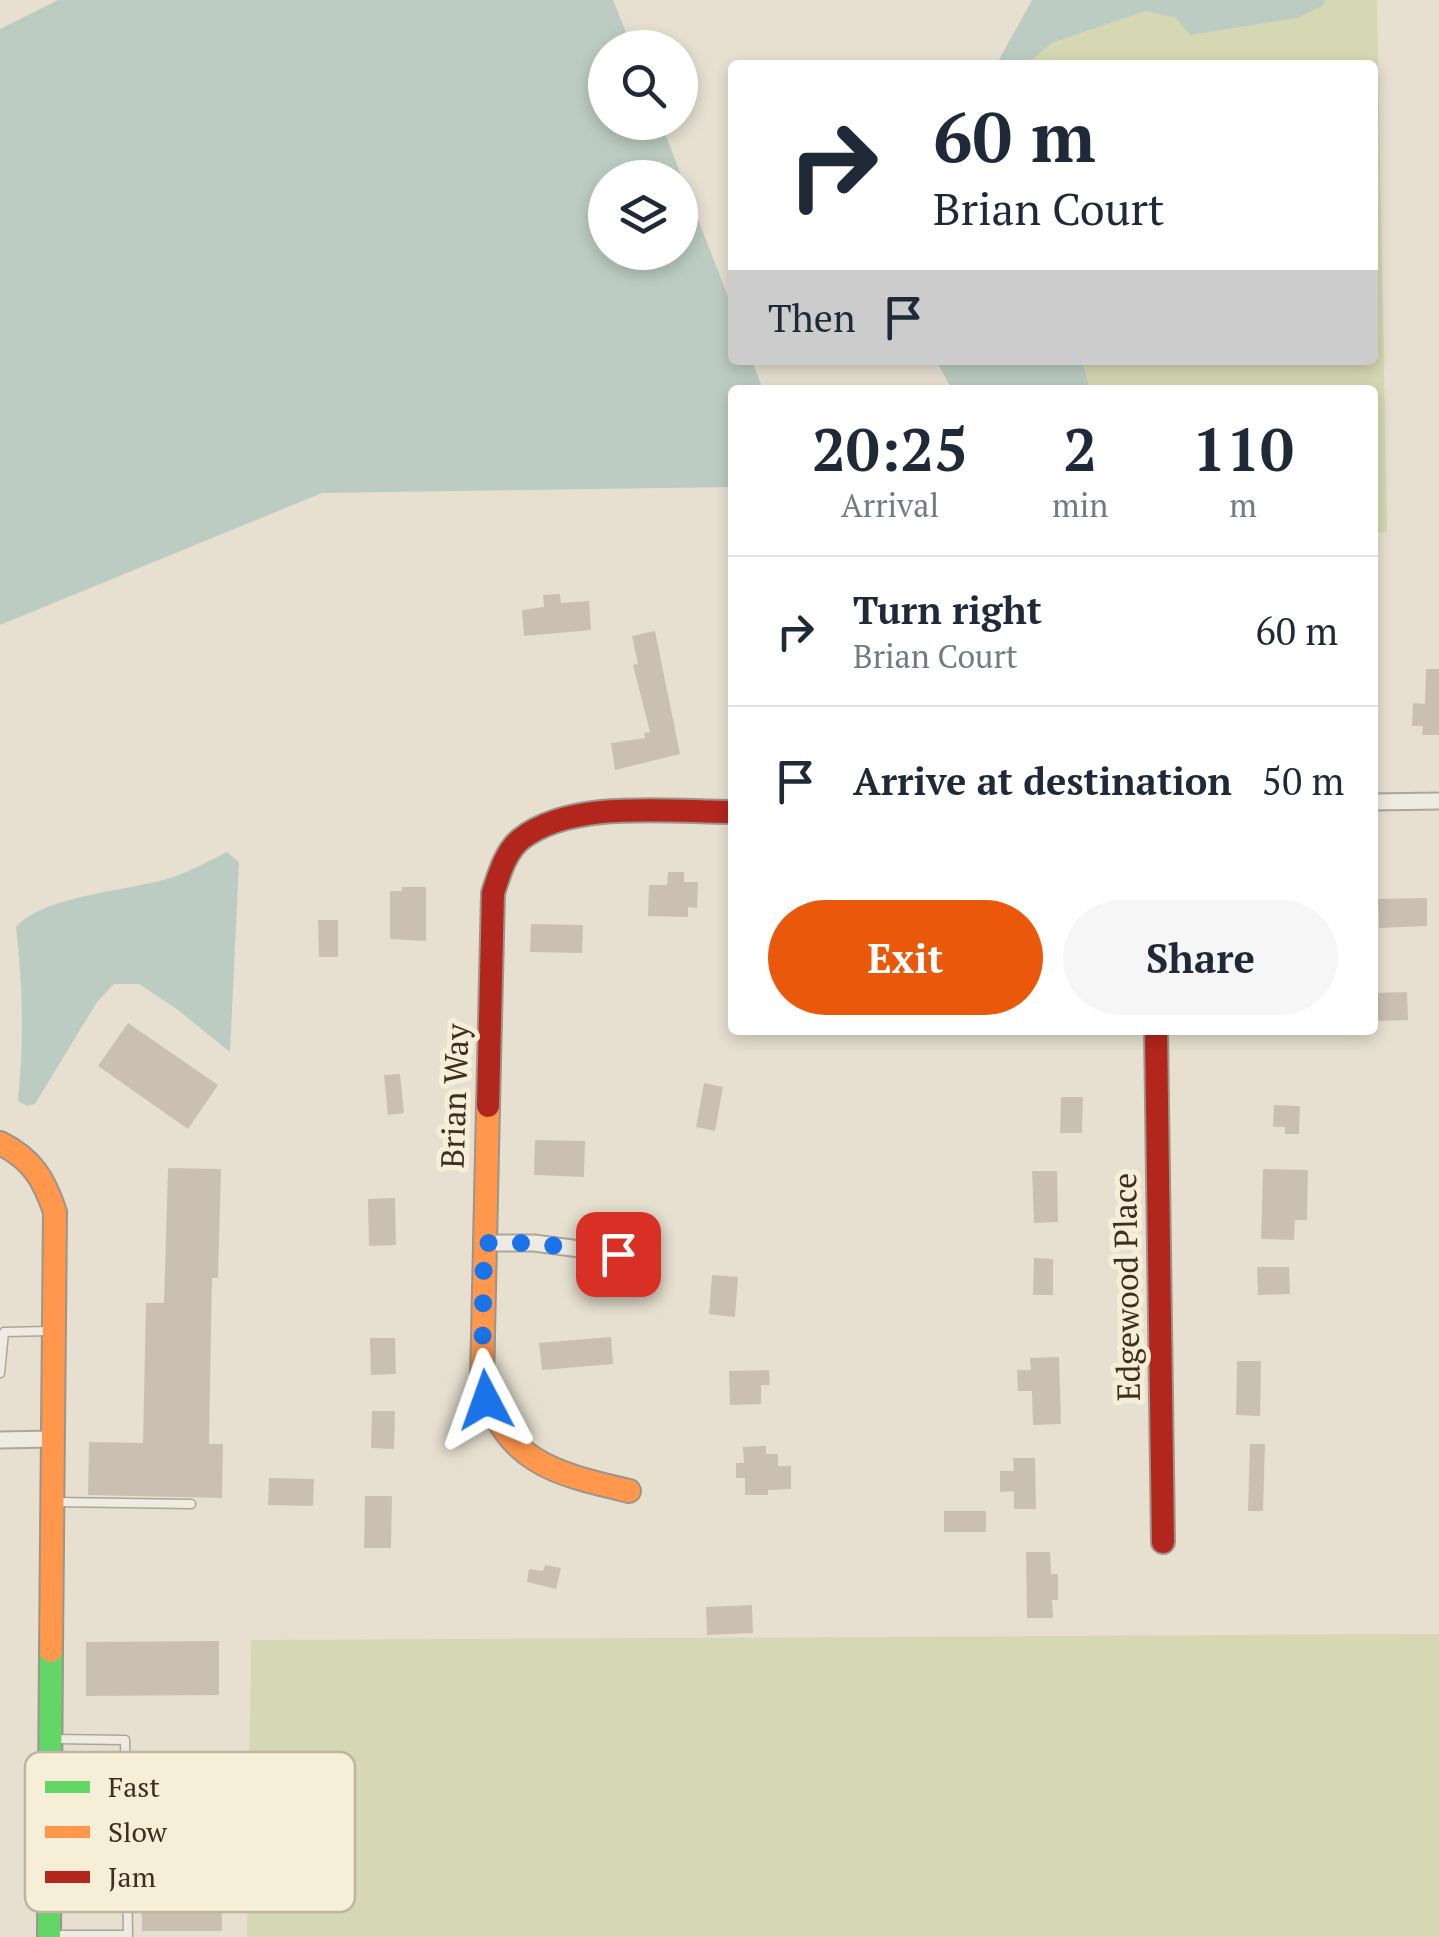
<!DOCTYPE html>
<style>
:root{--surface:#fff;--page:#f6f6f7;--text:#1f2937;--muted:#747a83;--line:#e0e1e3;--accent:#ea580c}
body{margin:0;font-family:"PT Serif",serif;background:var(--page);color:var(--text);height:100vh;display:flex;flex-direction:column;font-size:38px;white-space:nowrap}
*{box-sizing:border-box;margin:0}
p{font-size:32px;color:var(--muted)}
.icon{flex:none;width:55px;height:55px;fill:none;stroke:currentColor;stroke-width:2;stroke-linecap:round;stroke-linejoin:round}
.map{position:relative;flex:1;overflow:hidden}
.side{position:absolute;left:728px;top:385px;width:650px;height:650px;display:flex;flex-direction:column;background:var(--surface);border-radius:10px;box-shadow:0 5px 15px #0003}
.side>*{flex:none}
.banner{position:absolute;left:728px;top:60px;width:650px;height:305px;border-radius:10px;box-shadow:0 5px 15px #0003;background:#fff;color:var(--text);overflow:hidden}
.buttons{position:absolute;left:588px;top:30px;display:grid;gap:20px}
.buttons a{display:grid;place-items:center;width:110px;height:110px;border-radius:50%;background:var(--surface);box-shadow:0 5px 15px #0003;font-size:50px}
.pin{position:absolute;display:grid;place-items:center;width:85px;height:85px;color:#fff;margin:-42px;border-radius:20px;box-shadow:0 5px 15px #0006}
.me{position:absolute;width:110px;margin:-55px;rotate:356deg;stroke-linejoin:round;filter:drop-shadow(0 0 8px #0008)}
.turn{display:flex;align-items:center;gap:35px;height:210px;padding:0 40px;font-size:45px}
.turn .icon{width:130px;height:130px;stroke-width:2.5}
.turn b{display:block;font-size:70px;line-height:85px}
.then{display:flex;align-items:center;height:95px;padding:0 40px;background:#0003;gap:20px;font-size:38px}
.eta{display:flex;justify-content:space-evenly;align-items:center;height:170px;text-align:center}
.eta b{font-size:60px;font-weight:700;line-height:70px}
.primary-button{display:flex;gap:20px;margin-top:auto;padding:20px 40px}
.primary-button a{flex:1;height:115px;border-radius:60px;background:var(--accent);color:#fff;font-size:40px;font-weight:700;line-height:115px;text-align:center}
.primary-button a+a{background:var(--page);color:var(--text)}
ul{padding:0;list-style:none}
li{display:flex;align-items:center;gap:30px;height:150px;padding:0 40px;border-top:2px solid var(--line)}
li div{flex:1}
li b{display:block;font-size:38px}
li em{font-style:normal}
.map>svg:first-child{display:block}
.green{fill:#d6d7b3}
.water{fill:#bcccc2;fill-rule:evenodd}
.building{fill:#cbbfb2}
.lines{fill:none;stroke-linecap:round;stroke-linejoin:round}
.lane-casing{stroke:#ada599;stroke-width:11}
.street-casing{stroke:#ada599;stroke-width:19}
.fast-casing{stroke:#9c958a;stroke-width:26}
.slow-casing{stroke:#9c958a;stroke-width:26}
.jam-casing{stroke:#9c958a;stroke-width:26}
.lane{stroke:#efebe3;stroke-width:8}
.street{stroke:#efebe3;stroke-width:15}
.fast{stroke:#63d668;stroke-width:22}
.slow{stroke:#ff974d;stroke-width:22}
.jam{stroke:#b3261e;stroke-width:22}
.route{stroke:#1a73e8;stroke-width:18;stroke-dasharray:0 32.4}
.labels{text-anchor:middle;stroke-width:10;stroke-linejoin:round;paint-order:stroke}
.street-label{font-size:32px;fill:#3d2e20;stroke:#f7eed8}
.key{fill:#f7eed8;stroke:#bfb4a1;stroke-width:2.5}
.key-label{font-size:28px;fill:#3d2e20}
</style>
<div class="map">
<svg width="1439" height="1937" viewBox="0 0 1439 1937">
<rect width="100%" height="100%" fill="#e7e0d1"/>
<g class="green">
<path d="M1325 0H1377L1387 532 1373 533 1372 390H1090L1082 360H1372V65H1026L1052 43 1146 11 1176 18 1324 6Z"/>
<path d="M1439 1634V1937H247L251 1640Z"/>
</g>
<g class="water">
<path d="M58 0H613L632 47 605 48V122L661 123 732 307V360H752L763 390H732V487L322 493 0 625V29ZM605 178H680V252H605Z"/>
<path d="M1032 0H1325L1324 5 1297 18 1190 35 1176 18 1146 11 1052 43 1026 65H996Z"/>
<path d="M936 360H1082L1090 390H952Z"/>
<path d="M227 852 239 862 230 1052 178 1010 139 984H114L97 1002 35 1104 27 1106 18 1101C24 1042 23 986 16 927 44 895 129 891 170 878 189 872 209 861 227 852Z"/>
</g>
<g class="building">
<path d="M560 594 561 603 589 601 591 630 524 636 522 610 544 607 543 595Z"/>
<path d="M655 631 680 754 615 770 611 743 645 738 644 733 650 732 633 665 638 664 632 636Z"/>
<path d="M1426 669H1439V735H1422L1423 726H1412L1413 703 1425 704Z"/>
<path d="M668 872H684V882H698L697 908 688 907V917L648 916 649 885H667Z"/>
<path d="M402 887H426V941L390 939V891H402Z"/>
<path d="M1427 898V926L1379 928 1378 899Z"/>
<path d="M318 920H338V957H319Z"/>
<path d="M531 924 583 925 582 953 530 952Z"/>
<path d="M1407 992 1408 1020 1377 1021 1376 993Z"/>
<path d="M128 1023 218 1085 188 1129 98 1066Z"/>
<path d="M400 1074 404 1113 388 1115 384 1075Z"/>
<path d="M704 1083 723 1087 715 1131 696 1127Z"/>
<path d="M1061 1097H1083L1082 1133H1060Z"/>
<path d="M1274 1105 1300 1106 1299 1134H1285V1127H1273Z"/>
<path d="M535 1140 585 1141 584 1177 534 1175Z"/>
<path d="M168 1168 221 1169 218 1278H212L209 1444H223L222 1498 88 1495 89 1442 143 1443 146 1303H164Z"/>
<path d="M1263 1169 1308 1170 1307 1220H1295L1294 1240 1261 1239Z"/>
<path d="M1032 1171H1057L1058 1222 1034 1223Z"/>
<path d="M395 1198 396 1245 369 1246 368 1199Z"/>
<path d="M1034 1258 1053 1259V1295H1033Z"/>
<path d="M1257 1267H1289L1290 1294 1258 1295Z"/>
<path d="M712 1275 738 1277 735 1317 709 1314Z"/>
<path d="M611 1337 613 1364 542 1370 539 1343Z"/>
<path d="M370 1338H395L396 1374 371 1375Z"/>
<path d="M1059 1357 1061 1424 1033 1425 1032 1391H1018L1017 1370H1031L1030 1358Z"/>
<path d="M1237 1361H1261L1260 1416 1236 1415Z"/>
<path d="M769 1370 770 1385H761V1404L730 1405 729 1371Z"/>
<path d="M372 1411H395L394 1449 371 1448Z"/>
<path d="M1250 1444H1265L1263 1511H1248Z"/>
<path d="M766 1446V1454H778V1466H791V1489L768 1490V1495H745V1478H736V1463H744L743 1447Z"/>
<path d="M1013 1458H1035L1036 1509H1014V1491L1000 1492V1471H1014Z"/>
<path d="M269 1478 314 1479 313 1506 268 1505Z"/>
<path d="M365 1496H392L391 1548H364Z"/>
<rect x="944" y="1511" width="42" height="21"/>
<path d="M1026 1552H1050L1051 1574H1058V1600H1052L1053 1618H1027Z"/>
<path d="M545 1565 561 1568 556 1589 527 1582 529 1569 543 1571Z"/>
<path d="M752 1605 753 1633 707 1635 706 1607Z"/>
<path d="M219 1641V1695L86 1696V1642Z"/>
<path d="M220 1754 222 1931H142L140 1755Z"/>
</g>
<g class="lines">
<defs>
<g id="lane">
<path d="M0 1373 4 1332 49 1331"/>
<path d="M56 1502 191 1504"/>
<path d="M53 1739 125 1740 128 1935H53"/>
</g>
<g id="street">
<path d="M1372 802 1439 801"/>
<path d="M484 1243H534L618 1254"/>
<path d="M0 1440 52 1439"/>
</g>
<path id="fast" d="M49 1937 51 1651"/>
<g id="slow">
<path d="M488 1106 482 1381C506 1463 553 1473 629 1491"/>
<path d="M0 1143C32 1159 44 1179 55 1212L51 1651"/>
</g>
<g id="jam">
<path d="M1156 1030 1163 1542"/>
<path d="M488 1106 493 893C499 875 505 852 521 839 572 799 671 812 732 812"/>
</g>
</defs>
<use href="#lane" class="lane-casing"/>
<use href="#street" class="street-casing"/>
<use href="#fast" class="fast-casing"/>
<use href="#slow" class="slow-casing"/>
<use href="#jam" class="jam-casing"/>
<use href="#lane" class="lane"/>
<use href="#street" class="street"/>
<use href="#fast" class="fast"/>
<use href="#slow" class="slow"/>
<use href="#jam" class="jam"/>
</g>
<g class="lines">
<path class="route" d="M486 1400 482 1380 484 1243H534L618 1254"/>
</g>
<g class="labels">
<g class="street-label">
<text transform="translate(455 1096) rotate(-88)" y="11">Brian Way</text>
<text transform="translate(1127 1287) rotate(-91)" y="11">Edgewood Place</text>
</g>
</g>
<rect x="25" y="1752" width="330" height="160" rx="15" class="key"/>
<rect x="45" y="1781" width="45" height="12" fill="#63d668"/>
<rect x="45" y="1826" width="45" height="12" fill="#ff974d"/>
<rect x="45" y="1871" width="45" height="12" fill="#b3261e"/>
<g class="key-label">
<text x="108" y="1797">Fast</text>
<text x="108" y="1842">Slow</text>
<text x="108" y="1887">Jam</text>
</g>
</svg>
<div class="buttons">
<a><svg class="icon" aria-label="search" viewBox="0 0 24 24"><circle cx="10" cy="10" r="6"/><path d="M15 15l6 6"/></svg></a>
<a><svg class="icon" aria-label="layers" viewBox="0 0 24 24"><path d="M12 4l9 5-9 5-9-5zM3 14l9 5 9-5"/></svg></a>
</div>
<div class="pin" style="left:618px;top:1254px;background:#d93025"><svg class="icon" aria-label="arrive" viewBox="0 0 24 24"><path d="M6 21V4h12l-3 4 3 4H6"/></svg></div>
<svg class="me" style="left:486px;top:1400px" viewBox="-20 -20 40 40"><path d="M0-17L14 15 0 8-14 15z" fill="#1a73e8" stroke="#fff" stroke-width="4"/></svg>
<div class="banner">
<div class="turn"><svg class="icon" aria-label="right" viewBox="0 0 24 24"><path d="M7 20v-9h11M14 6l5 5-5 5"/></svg><div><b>60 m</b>Brian Court</div></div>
<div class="then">Then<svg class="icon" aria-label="arrive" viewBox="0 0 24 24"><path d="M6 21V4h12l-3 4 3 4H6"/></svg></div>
</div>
<section class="side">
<div class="eta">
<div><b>20:25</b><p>Arrival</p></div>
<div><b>2</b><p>min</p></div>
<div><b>110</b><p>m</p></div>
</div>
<ul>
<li><svg class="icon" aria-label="right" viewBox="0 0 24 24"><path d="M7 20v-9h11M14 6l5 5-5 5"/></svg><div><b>Turn right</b><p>Brian Court</p></div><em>60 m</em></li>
<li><svg class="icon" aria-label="arrive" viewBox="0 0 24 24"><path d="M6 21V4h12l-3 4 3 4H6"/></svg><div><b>Arrive at destination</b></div><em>50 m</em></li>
</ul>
<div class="primary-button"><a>Exit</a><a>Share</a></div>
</section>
</div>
